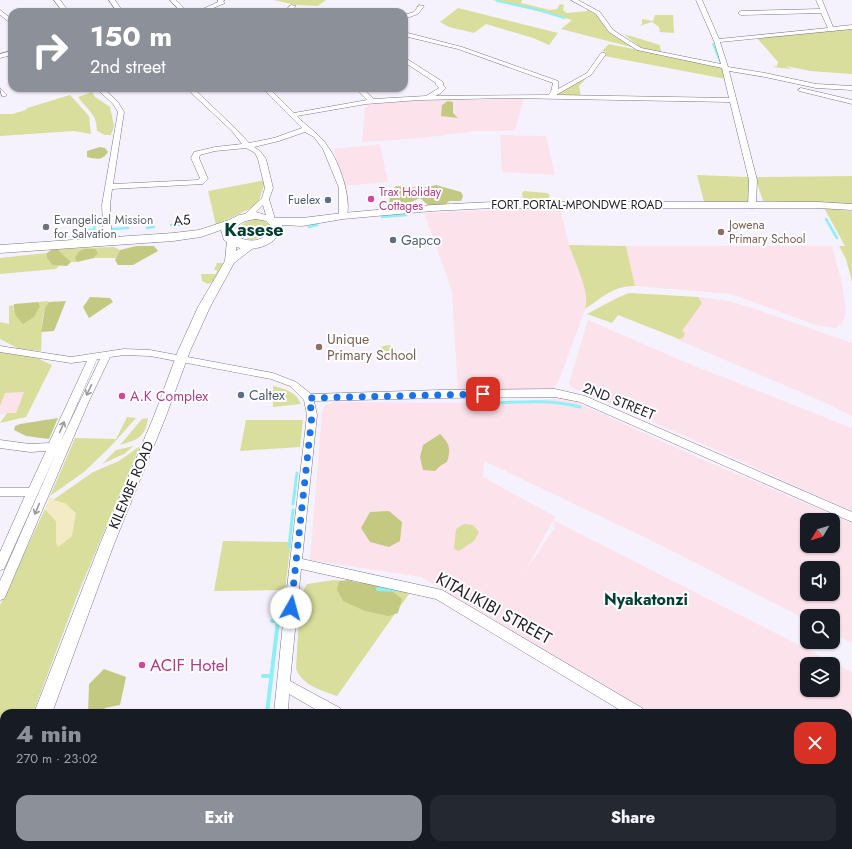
<!DOCTYPE html>
<meta charset="utf-8">
<style>
:root{--surface:#171b24;--page:#242831;--text:#f1f3f6;--muted:#9ea1a6;--accent:#8c9099}
body{margin:0;font-family:Jost,sans-serif;background:var(--page);color:var(--text);height:100vh;display:flex;flex-direction:column;font-size:15px;white-space:nowrap}
*{box-sizing:border-box;margin:0}
p{font-size:13px;color:var(--muted)}
.icon{flex:none;width:22px;height:22px;fill:none;stroke:currentColor;stroke-width:2;stroke-linecap:round;stroke-linejoin:round}
.map{position:relative;flex:1;overflow:hidden}
.sheet{position:absolute;left:0px;top:709px;width:852px;height:140px;display:flex;flex-direction:column;background:var(--surface);border-radius:12px 12px 0 0;box-shadow:0 1px 3px #0004}
.sheet>*{flex:none}
.guide{position:absolute;left:8px;top:8px;width:400px;height:84px;border-radius:12px;box-shadow:0 1px 3px #0004;background:#8c9099;color:#fff;overflow:hidden}
.needle{width:26px;rotate:232deg}
.tools{position:absolute;left:800px;top:513px;display:grid;gap:8px}
.tools a{display:grid;place-items:center;width:40px;height:40px;border-radius:8px;background:var(--surface);box-shadow:0 1px 3px #0004;font-size:20px}
.pin{position:absolute;display:grid;place-items:center;width:34px;height:34px;color:#fff;margin:-17px;border-radius:8px;box-shadow:0 2px 6px #0006}
.me{position:absolute;width:44px;margin:-22px;rotate:7deg;stroke-linejoin:round;filter:drop-shadow(0 0 3px #0008)}
.turn{display:flex;align-items:center;gap:14px;height:84px;padding:0 16px;font-size:18px}
.turn .icon{width:52px;height:52px;stroke-width:2.5}
.turn b{display:block;font-size:28px;line-height:34px}
.round{display:grid;place-items:center;flex:none;width:42px;height:42px;border-radius:12px;background:var(--page)}
.headline{display:flex;align-items:center;justify-content:space-between;height:68px;padding:0 16px}
h1{font-size:24px;font-weight:800;line-height:30px;color:var(--accent)}
.button{display:flex;gap:8px;margin-top:auto;padding:8px 16px}
.button a{flex:1;height:46px;border-radius:12px;background:var(--accent);color:#fff;font-size:16px;font-weight:800;line-height:46px;text-align:center}
.button a+a{background:var(--page);color:var(--text)}
.map>svg:first-child{display:block}
.industrial{fill:#fce2eb;fill-rule:evenodd}
.green{fill:#d9de9c}
.forest{fill:#c4c981}
.sand{fill:#f4ebc5}
.lines{fill:none;stroke-linecap:round;stroke-linejoin:round}
.stream-far3{stroke:#8df0f6;stroke-width:2}
.stream-far2{stroke:#8df0f6;stroke-width:2.5}
.stream-far1{stroke:#8df0f6;stroke-width:3}
.stream{stroke:#8df0f6;stroke-width:4}
.minor-casing{stroke:#7c7590;stroke-width:1}
.major-casing{stroke:#7c7590;stroke-width:1}
.highway-casing{stroke:#7c7590;stroke-width:1}
.minor{fill:#fff;fill-rule:evenodd}
.major{fill:#fff;fill-rule:evenodd}
.highway{fill:#fff;fill-rule:evenodd}
.oneway{stroke:#9b999e}
.route{stroke:#1a73e8;stroke-width:7;stroke-dasharray:0 12.6}
.hotel-dot{fill:#d1479c;stroke:#fff;stroke-width:1.5}
.service-dot{fill:#5c6f8a;stroke:#fff;stroke-width:1.5}
.worship-dot{fill:#6b7280;stroke:#fff;stroke-width:1.5}
.education-dot{fill:#8d6e63;stroke:#fff;stroke-width:1.5}
.labels{text-anchor:middle;stroke-width:4;stroke-linejoin:round;paint-order:stroke}
.far-hotel-label{font-size:12px;fill:#b23c85;stroke:#fff;text-anchor:start}
.far-service-label{font-size:12px;fill:#4e5e75;stroke:#fff;text-anchor:end}
.far-street-label{font-size:12px;fill:#201d28;stroke:#fff}
.far-worship-label{font-size:12px;fill:#5b616d;stroke:#fff;text-anchor:start}
.far-education-label{font-size:12px;fill:#785e54;stroke:#fff;text-anchor:start}
.street-label{font-size:14px;fill:#201d28;stroke:#fff}
.service-label{font-size:14px;fill:#4e5e75;stroke:#fff;text-anchor:start}
.education-label{font-size:14px;fill:#785e54;stroke:#fff;text-anchor:start}
.hotel-label{font-size:14px;fill:#b23c85;stroke:#fff;text-anchor:start}
.quarter-label{font-size:16px;font-weight:bold;fill:#023e33;stroke:#fff}
.near-street-label{font-size:17px;fill:#201d28;stroke:#fff}
.near-hotel-label{font-size:17px;fill:#b23c85;stroke:#fff;text-anchor:start}
.far-town-label{font-size:18px;font-weight:bold;fill:#023e33;stroke:#fff}
</style>
<div class="map">
<svg width="852" height="849" viewBox="0 0 852 849">
<rect width="100%" height="100%" fill="#f5f2fe"/>
<g class="industrial">
<path d="M524 98 515 131H476L422 138 362 142 365 108 370 104 426 100H482Z"/>
<path d="M500 135 546 136 555 175 502 172Z"/>
<path d="M380 144 388 182 343 186 334 149Z"/>
<path d="M510 209H560L569 245 583 283 587 304 559 380 554 388 547 391 458 393 452 291 424 213Z"/>
<path d="M626 246H832L842 283 846 312 843 323 835 328 816 325 731 294 635 286Z"/>
<path d="M698 297 729 301 749 307 852 343V416L826 403 676 339Z"/>
<path d="M588 320 687 363 852 428V511L687 437 573 388 569 383Z"/>
<path d="M24 392 16 413 0 414V406L4 393Z"/>
<path d="M563 398 576 402 699 458 852 523V643L833 633V616H807V620L650 540 484 461 483 477 556 517 553 520 852 672V832L848 830V713H644L584 673 421 577 310 560 322 413 324 406 334 402 501 403ZM807 520H833V546H807ZM553 521 555 527 524 573ZM807 568H833V594H807ZM807 664H833V690H807Z"/>
</g>
<g class="green">
<path d="M274 0H326L318 6 295 5Z"/>
<path d="M493 0H522L521 3 550 10 557 9 560 4 564 5 563 10 567 13 587 11 588 8C595 12 598 18 604 23 615 32 629 38 639 49L561 29 572 20Z"/>
<path d="M458 8 558 33 549 45 533 38 486 24 474 33 449 27 440 22Z"/>
<path d="M655 15H673L674 33 660 32 659 27 652 22 639 26 642 24V19L653 21Z"/>
<path d="M852 27V74L810 71 786 66 792 69 772 67 777 66 778 62 756 37Z"/>
<path d="M624 34 660 45 661 53 642 49Z"/>
<path d="M609 44 721 67 726 79 604 56 606 52 602 51Z"/>
<path d="M588 76 579 86 581 96H551Z"/>
<path d="M92 92 95 97 110 107 114 126 111 135H105L97 131C97 113 87 110 78 97Z"/>
<path d="M70 95 89 116 91 134 74 131 0 136V114H12L26 110 27 108Z"/>
<path d="M697 175 748 177 751 200 747 202H704Z"/>
<path d="M852 176V204L763 201 755 177Z"/>
<path d="M266 180 258 203 249 209 216 225 208 191Z"/>
<path d="M524 191 547 193 550 195 548 199H523L522 193Z"/>
<path d="M824 208 852 211V282L846 259 839 246H845Z"/>
<path d="M252 219 263 220 270 225 268 235 252 240 238 235 237 232 239 226Z"/>
<path d="M569 245 626 246 635 286C615 285 601 298 585 309 591 294 574 261 569 245Z"/>
<path d="M114 247 120 250 116 258H94L98 253 84 249 79 251 76 258 77 262H71L57 249Z"/>
<path d="M47 253V258L52 265H60L56 269 0 274V258Z"/>
<path d="M217 263H223L213 282 208 284 202 281 201 274H216L217 270H214Z"/>
<path d="M629 293 698 297 702 303 682 331 685 333 683 338 679 339 618 315 612 323 587 314 617 298Z"/>
<path d="M48 301 49 302C39 316 43 335 41 351L19 349 0 339V322L9 324V306L14 305 13 310 40 306 38 302Z"/>
<path d="M389 345 395 348 396 353 390 357 382 355 380 349 383 346Z"/>
<path d="M0 348 12 354 37 358 52 365 26 417 0 423 7 413H16L24 392 5 393 0 406Z"/>
<path d="M273 386C286 389 296 392 301 404L273 407Z"/>
<path d="M127 417 136 418 111 446 84 472 50 496 75 438 116 439Z"/>
<path d="M148 418C145 438 137 440 120 445L142 419Z"/>
<path d="M246 420H303L300 447 240 451Z"/>
<path d="M134 446 124 454 102 464 116 450Z"/>
<path d="M140 446 77 596 33 713H4V789L0 800V605L45 509 56 521V543L66 504 53 500 93 472 119 461Z"/>
<path d="M464 524 473 525 479 532 474 541 459 551 454 549 456 529Z"/>
<path d="M223 541 291 542 285 590 214 591Z"/>
<path d="M334 580 387 586 411 591 337 696C321 690 303 686 296 669L300 597 307 584Z"/>
</g>
<g class="forest">
<path d="M448 101 453 102V113L458 118 441 116 442 105Z"/>
<path d="M100 147 105 148 108 152C102 161 97 159 87 157V151Z"/>
<path d="M436 185 461 192 463 196 461 201H449L446 204 429 206 420 198 403 206 399 204 393 208 389 206 390 192 396 186 422 188Z"/>
<path d="M136 246H154L158 251 133 265H118L115 260 120 250Z"/>
<path d="M57 249 71 262 67 266 52 265 47 258V253L51 250Z"/>
<path d="M84 249H95L98 253 94 258 77 262 75 258 79 251Z"/>
<path d="M90 297 110 298 113 302 89 318 83 307Z"/>
<path d="M66 301 54 331 41 332 45 308 49 302Z"/>
<path d="M38 302 40 306 34 317 23 324C17 318 13 313 14 304Z"/>
<path d="M58 418 49 439 26 436 14 430 15 426 20 424Z"/>
<path d="M440 434C450 444 451 449 447 462L440 466 435 471 423 470 420 457 423 445Z"/>
<path d="M389 511 402 522 400 541 389 547 370 542 361 528 370 512Z"/>
<path d="M349 580C362 585 361 581 371 582 381 582 395 593 402 599L398 613 389 616 365 611 343 601 337 590 339 581Z"/>
<path d="M104 669 126 677 120 705 105 708 100 713H88L89 684Z"/>
</g>
<path class="sand" d="M50 496 53 500 66 504 76 513 72 536 58 547 56 543V521L45 509Z"/>
<g class="lines">
<g class="stream-far3">
<path d="M497 1 539 10 564 18"/>
<path d="M713 44 721 64"/>
</g>
<g class="stream-far2">
<path d="M382 217 406 215"/>
<path d="M826 219 837 238"/>
<path d="M171 225H179"/>
<path d="M309 227 317 225"/>
<path d="M147 228 154 227"/>
<path d="M113 229 128 228"/>
<path d="M86 230H94"/>
<path d="M93 235 95 224"/>
</g>
<g class="stream-far1">
<path d="M486 406 489 403C520 402 550 399 580 407"/>
<path d="M293 504 297 473"/>
<path d="M289 547 293 510"/>
</g>
<g class="stream">
<path d="M378 589 398 590"/>
<path d="M263 676H271"/>
<path d="M267 713 278 621H272"/>
<path d="M249 849 250 845"/>
</g>
<defs>
<g id="minor">
<path d="M54 0H60L69 12H63Z"/>
<path d="M109 0H115L123 12H117Z"/>
<path d="M170 0H176L187 12H181Z"/>
<path d="M218 0H225L223 1 225 3 204 12H196L218 2Z"/>
<path d="M571 0H578L600 12 613 30 641 48 721 64 714 41 696 0H702L719 39 828 28 821 13 741 15 738 13 741 11 820 9 816 0H822L833 27 852 25V29L720 42 728 67 765 73 816 84 852 86V90L816 88 765 77 729 71 757 180 756 206 752 208 748 206 749 180 730 102 509 98 420 100 366 104 297 116C307 127 320 134 328 147 339 161 353 201 346 218H340L339 216V188L323 149 314 137 305 132 279 141 254 147 260 151 266 159 273 188 269 199 275 219 274 221H268L267 219 263 205 250 218H244L243 216 262 198 265 188 258 159 255 153 246 148 215 151 200 155 199 158 208 179 203 184 112 189 110 205 112 241 108 243 104 241 102 205 118 112 113 104 96 88H103L118 102 124 112 113 184 198 180 200 178 191 158 194 152 215 147 242 144 232 131 186 88H193L236 129 249 143 274 138 302 128 262 88H269L294 113 367 100 355 88H362L374 99 426 96 439 88 435 84 436 83 404 62V57L443 82V85L446 88 441 93 435 96 548 95 551 92 553 83 458 49 404 36V32L462 47 558 81V89L587 73 601 53H605L606 54 591 75 556 95 729 98 722 68 637 50 609 32 596 14Z"/>
<path d="M291 5 296 6 290 12H284Z"/>
<path d="M419 5 424 6 418 14 404 19V15L414 12Z"/>
<path d="M0 10 12 19V24L0 15Z"/>
<path d="M12 51V55L0 58V54Z"/>
<path d="M0 88 6 94V96H2Z"/>
<path d="M801 88 852 100V104L799 91 798 90Z"/>
<path d="M0 346 71 357 124 349 150 350 273 373 296 382 311 394 440 390 555 389 585 396 852 512V522L580 402 555 397 440 398 314 401 317 415 302 559 442 590 642 708 644 713H625L436 599 301 569 290 681 340 708 342 713H322L289 694 288 713H274L283 623 307 415 304 400 290 386 271 379 150 356 124 355 110 357 89 401 6 595 4 599 0 600V581L57 451 4 569 0 570V552L25 496H0V488H29L46 451 30 452 0 448V440L30 444 49 443 87 361 71 363 0 352ZM97 359H100L60 443Z"/>
<path d="M848 837 852 838V849H843L841 845H848Z"/>
<rect x="257" y="845" width="14" height="4"/>
<rect x="368" y="845" width="14" height="4"/>
<path d="M518 845H536L537 849H519Z"/>
<path d="M684 845H698L697 849H683Z"/>
</g>
<g id="major">
<path d="M232 238 237 241 236 251 248 243H256L257 245 234 263 210 307 190 351 166 416 114 544 52 713H34L100 544 154 416 178 351 198 307 225 261 227 241Z"/>
<path d="M4 810V838L0 839V811Z"/>
</g>
<path id="highway" d="M493 202H818L852 204V210L818 208H493L432 211 343 219 302 226 282 225C280 245 252 254 234 246 231 245 227 242 224 240L221 230 201 237 173 241 0 253V245L173 233 199 230 229 220 239 215 256 212 275 218H302L343 213 432 205ZM256 219 266 221 270 225C268 244 246 243 234 235L233 230C239 223 246 220 256 219Z"/>
</defs>
<use href="#minor" class="minor-casing"/>
<use href="#major" class="major-casing"/>
<use href="#highway" class="highway-casing"/>
<use href="#minor" class="minor"/>
<use href="#major" class="major"/>
<use href="#highway" class="highway"/>
</g>
<defs><path id="oneway-shaft" d="M-6 0H5M1.5-3L5.5 0L1.5 3" fill="none" stroke-width="1.6" stroke-linecap="round" stroke-linejoin="round"/></defs>
<g class="oneway">
<use href="#oneway-shaft" transform="translate(89 390) rotate(116)"/>
<use href="#oneway-shaft" transform="translate(62 427) rotate(-67)"/>
<use href="#oneway-shaft" transform="translate(37 509) rotate(113)"/>
</g>
<g class="lines">
<path class="route" d="M291 608 312 415 309 398 483 394"/>
</g>
<g class="hotel-dot">
<circle cx="371" cy="199" r="4"/>
<circle cx="122" cy="396" r="4"/>
<circle cx="142" cy="665" r="4"/>
</g>
<g class="service-dot">
<circle cx="328" cy="200" r="4"/>
<circle cx="393" cy="240" r="4"/>
<circle cx="241" cy="395" r="4"/>
</g>
<circle class="worship-dot" cx="46" cy="227" r="4"/>
<g class="education-dot">
<circle cx="721" cy="232" r="4"/>
<circle cx="319" cy="347" r="4"/>
</g>
<g class="labels">
<g class="far-hotel-label">
<text x="379" y="196">Trax Holiday<tspan x="379" dy="14">Cottages</tspan></text>
</g>
<g class="far-service-label">
<text x="320" y="204">Fuelex</text>
</g>
<g class="far-street-label">
<text x="577" y="209">FORT PORTAL-MPONDWE ROAD</text>
</g>
<g class="far-worship-label">
<text x="54" y="224">Evangelical Mission<tspan x="54" dy="14">for Salvation</tspan></text>
</g>
<g class="far-education-label">
<text x="729" y="229">Jowena<tspan x="729" dy="14">Primary School</tspan></text>
</g>
<g class="street-label">
<text transform="translate(182 220) rotate(-7)" y="5">A5</text>
<text transform="translate(619 401) rotate(22)" y="5">2ND STREET</text>
<text transform="translate(131 485) rotate(-67)" y="5">KILEMBE ROAD</text>
</g>
<g class="service-label">
<text x="401" y="245">Gapco</text>
<text x="249" y="400">Caltex</text>
</g>
<g class="education-label">
<text x="327" y="344">Unique<tspan x="327" dy="16">Primary School</tspan></text>
</g>
<g class="hotel-label">
<text x="130" y="401">A.K Complex</text>
</g>
<g class="quarter-label">
<text x="646" y="605">Nyakatonzi</text>
</g>
<g class="near-street-label">
<text transform="translate(494 608) rotate(29)" y="6">KITALIKIBI STREET</text>
</g>
<g class="near-hotel-label">
<text x="150" y="671">ACIF Hotel</text>
</g>
<g class="far-town-label">
<text x="254" y="236">Kasese</text>
</g>
</g>
</svg>
<div class="tools">
<a><svg class="needle" viewBox="-14 -14 28 28"><path d="M0-13l5 13h-10z" fill="#e53935"/><path d="M0 13l5-13h-10z" fill="#9ea1a6"/></svg></a>
<a><svg class="icon" aria-label="sound" viewBox="0 0 24 24"><path d="M4 9h4l5-4v14l-5-4H4zM17 9q2 3 0 6"/></svg></a>
<a><svg class="icon" aria-label="search" viewBox="0 0 24 24"><circle cx="10" cy="10" r="6"/><path d="M15 15l6 6"/></svg></a>
<a><svg class="icon" aria-label="layers" viewBox="0 0 24 24"><path d="M12 4l9 5-9 5-9-5zM3 14l9 5 9-5"/></svg></a>
</div>
<div class="pin" style="left:483px;top:394px;background:#d93025"><svg class="icon" aria-label="arrive" viewBox="0 0 24 24"><path d="M6 21V4h12l-3 4 3 4H6"/></svg></div>
<svg class="me" style="left:291px;top:608px" viewBox="-20 -20 40 40"><circle r="19" fill="#fff"/><path d="M0-13L10 11 0 6-10 11z" fill="#1a73e8"/></svg>
<div class="guide">
<div class="turn"><svg class="icon" aria-label="right" viewBox="0 0 24 24"><path d="M7 20v-9h11M14 6l5 5-5 5"/></svg><div><b>150 m</b>2nd street</div></div>
</div>
<section class="sheet">
<div class="headline"><div><h1>4 min</h1><p>270 m · 23:02</p></div><a class="round" style="background:#d93025;color:#fff"><svg class="icon" aria-label="close" viewBox="0 0 24 24"><path d="M6 6l12 12M18 6L6 18"/></svg></a></div>
<div class="button"><a>Exit</a><a>Share</a></div>
</section>
</div>
